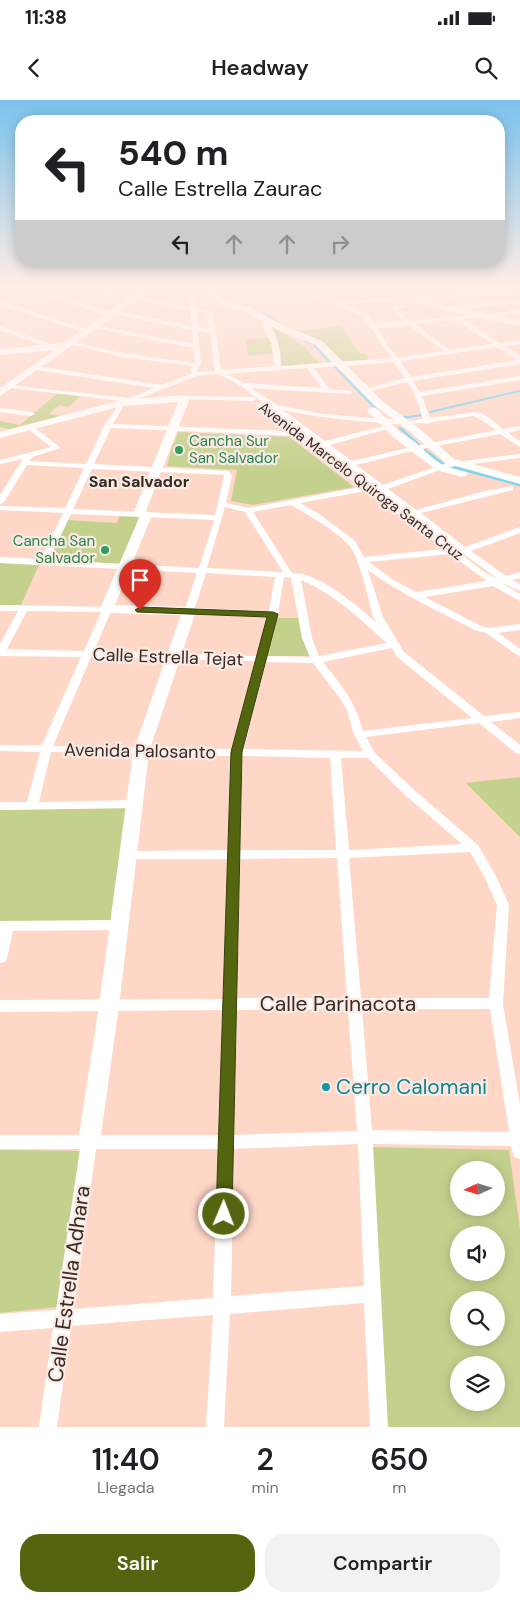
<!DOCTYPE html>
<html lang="es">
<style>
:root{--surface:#fff;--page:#f2f2f2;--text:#202124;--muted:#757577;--accent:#53650f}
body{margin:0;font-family:"DM Sans",sans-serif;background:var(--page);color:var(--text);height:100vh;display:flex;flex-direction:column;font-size:19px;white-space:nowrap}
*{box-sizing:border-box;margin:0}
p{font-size:16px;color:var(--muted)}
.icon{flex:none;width:28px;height:28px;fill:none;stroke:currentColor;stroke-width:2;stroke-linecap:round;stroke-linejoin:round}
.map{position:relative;height:1327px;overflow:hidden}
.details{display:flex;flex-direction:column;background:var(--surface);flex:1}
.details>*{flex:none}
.guide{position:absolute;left:15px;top:15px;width:490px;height:152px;border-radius:20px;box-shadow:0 2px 12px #0003;background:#fff;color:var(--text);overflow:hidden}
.needle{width:32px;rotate:266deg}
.tools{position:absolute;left:450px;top:1061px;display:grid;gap:10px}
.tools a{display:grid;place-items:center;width:55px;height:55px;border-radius:50%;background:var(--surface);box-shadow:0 2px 12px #0003;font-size:25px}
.pin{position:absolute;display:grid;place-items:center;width:42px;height:42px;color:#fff;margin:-51px -21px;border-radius:50% 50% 50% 0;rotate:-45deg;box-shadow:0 0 5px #0007}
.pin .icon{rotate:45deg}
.me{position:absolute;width:55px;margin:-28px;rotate:1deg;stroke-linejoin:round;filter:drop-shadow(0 0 4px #0008)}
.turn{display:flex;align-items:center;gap:18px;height:105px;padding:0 20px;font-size:22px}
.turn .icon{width:65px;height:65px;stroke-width:2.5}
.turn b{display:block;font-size:35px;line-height:42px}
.lanes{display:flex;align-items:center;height:48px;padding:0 20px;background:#0003;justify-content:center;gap:25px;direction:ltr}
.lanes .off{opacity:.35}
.eta{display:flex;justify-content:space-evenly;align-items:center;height:85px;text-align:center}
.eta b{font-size:30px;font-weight:600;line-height:35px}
.button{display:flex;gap:10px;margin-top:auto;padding:10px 20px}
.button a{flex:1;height:58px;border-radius:20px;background:var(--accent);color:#fff;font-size:20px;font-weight:600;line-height:58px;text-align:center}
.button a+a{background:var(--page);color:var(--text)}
.status{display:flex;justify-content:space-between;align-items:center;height:35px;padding:0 25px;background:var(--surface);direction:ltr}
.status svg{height:14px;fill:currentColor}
header{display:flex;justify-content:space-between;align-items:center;height:65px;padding:0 20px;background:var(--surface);font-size:22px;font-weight:600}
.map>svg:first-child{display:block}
.green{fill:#c4d18d;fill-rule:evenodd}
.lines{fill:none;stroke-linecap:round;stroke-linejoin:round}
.stream-far1{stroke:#76d6f5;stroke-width:2}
.stream{stroke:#76d6f5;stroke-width:2.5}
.street{fill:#fff;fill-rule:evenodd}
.secondary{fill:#fff;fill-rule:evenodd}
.route{fill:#53650f;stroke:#36420a}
.leisure-dot{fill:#2e9e5b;stroke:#faeae4;stroke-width:2}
.culture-dot{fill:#0f9aa8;stroke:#faeae4;stroke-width:2}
.labels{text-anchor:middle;stroke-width:4.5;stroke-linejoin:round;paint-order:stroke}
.far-leisure-label{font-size:15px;fill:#27864d;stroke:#faeae4;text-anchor:start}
.far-street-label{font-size:15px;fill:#372923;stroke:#faeae4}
.far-neighbourhood-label{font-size:16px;font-weight:bold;fill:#372923;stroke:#faeae4}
.street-label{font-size:18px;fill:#372923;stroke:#faeae4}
.near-street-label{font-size:21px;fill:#372923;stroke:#faeae4}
.near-culture-label{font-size:21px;fill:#0d838f;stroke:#faeae4;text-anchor:start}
</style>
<div class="status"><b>11:38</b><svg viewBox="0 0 49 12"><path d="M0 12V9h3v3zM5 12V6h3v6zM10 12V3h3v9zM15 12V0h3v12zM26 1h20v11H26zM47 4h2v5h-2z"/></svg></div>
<header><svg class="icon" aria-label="back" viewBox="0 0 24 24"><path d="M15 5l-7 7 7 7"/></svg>Headway<svg class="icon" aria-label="search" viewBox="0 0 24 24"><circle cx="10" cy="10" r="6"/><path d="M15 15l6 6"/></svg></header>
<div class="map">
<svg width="520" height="1327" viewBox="0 0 520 1327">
<rect width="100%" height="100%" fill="#fed7c7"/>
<g class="green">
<path d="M269 224 304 246 320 264 281 267V253Z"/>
<path d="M341 226 360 254 366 253 370 261 341 263 323 243 300 231Z"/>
<path d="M270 237 274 253 248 256 245 240Z"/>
<path d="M58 293 81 295 69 307 59 305 49 314 59 315 56 317 9 329 0 327V321L20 325Z"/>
<path d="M178 332 289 337 354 387 253 405 231 401 237 370 167 366 173 344H174Z"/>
<path d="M120 415 141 416 123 464 48 460 67 420 117 423Z"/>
<path d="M0 463 39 465 21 505H0Z"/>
<path d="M275 518H299L310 556H266Z"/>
<path d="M520 677V737L466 683Z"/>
<path d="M128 708 112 820 0 823V710Z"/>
<path d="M371 1047 509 1050 520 1129V1327H386ZM459 1070H496V1108H459ZM459 1135H496V1172H459ZM459 1200H496V1238H459ZM459 1265H496V1302H459Z"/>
<path d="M0 1050 81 1051 58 1207 0 1213Z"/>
</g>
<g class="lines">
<g class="stream-far1">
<path d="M113 184H125"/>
<path d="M193 184 219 200"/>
<path d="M0 185H32"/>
<path d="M43 185 55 184"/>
<path d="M254 209 278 222"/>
<path d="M305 240 313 244 330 263"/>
<path d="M334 266 377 310"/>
<path d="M430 312 520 291"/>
<path d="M403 318 421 315"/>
</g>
<g class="stream">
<path d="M403 318 407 317"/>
<path d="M400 328 419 345"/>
<path d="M425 350 443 364"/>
<path d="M453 367 520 385"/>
</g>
<g class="street">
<path d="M90 184 134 196 190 207 189 195 194 194 196 208 213 212 221 270 275 266 271 243 260 219 263 217C276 226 281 251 281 266L391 258 363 216 334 204 270 184H281L307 193 375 187 377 190 314 194 338 202 409 196 412 198 411 199 345 204 367 214 374 224 404 221 390 208 403 205 405 206V208L397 209 411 221 479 214 481 215V217L463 219 500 243 520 240V244L505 246 520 256V264L413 281 420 292 520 276V280L422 296 430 318 473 312 484 314 503 329 520 326V330L508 333 520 341V347L500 334 416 350 356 365 383 385 447 363 520 354V358L448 367 388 389 416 410 489 390 513 386V390L421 413 465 447 520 427V433L471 451 506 476 520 472V478L512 480 520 484V491L502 483 520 494V501L493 486 425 497 481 526 489 528 520 524V530L498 533 520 549V557L486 533 475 530C438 511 401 494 368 470L383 517 404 552 484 616 520 612V618L491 622 520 645V654L516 653 479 623 366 637 375 653 413 689 478 745 496 776 509 805 503 904 520 1005V1059L514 1057 511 1046 373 1044 388 1327H370L364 1203 230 1214 224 1327H206L213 1215 71 1226 57 1327H39L53 1228 0 1232V1214L56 1210 80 1049H0V1035H219L223 910 0 912V900L223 899 228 759H128L124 758 122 755 124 752 128 751 228 750 231 656 51 652 39 702 135 700 141 704 135 708 0 710V702H27L40 652 0 651V645H42L81 557 0 556V544L18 511H0V505L110 507 112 509 94 551 257 556 268 517 186 513 184 511 197 473 0 463V457L41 459 63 413 0 410V406L65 408 84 368 27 365 4 402 0 404V395L23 359 0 364V360L51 347 28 329V325H31L61 348 32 357 29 361 86 364 104 326 121 301 11 288 8 286 9 285 129 298 154 288 36 270 33 268 36 266 162 285 193 273 190 271 193 266 122 257 66 243 69 241 122 253 195 263 193 248 89 227 92 225 193 244 192 230 113 214 110 216 32 191 37 190 110 212 113 210 192 226 190 210 134 200 89 188 0 190V186ZM196 211 207 213 209 229 198 227ZM456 220 493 244 450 250 415 224ZM408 225 444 251 397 258 377 228ZM198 231 210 233 215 271 196 272 201 263ZM497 247 518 260 411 277 400 261ZM394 262 405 278 362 290 365 292 407 282 413 290 423 319 409 321 323 314 277 305 251 288 350 294 353 292 352 291 329 289 314 268ZM307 268 322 288 244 283 227 274ZM218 274 241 286 269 307 456 448 298 332 263 303 256 305 287 331 113 324 125 304 197 276ZM283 310C320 318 356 321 394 324 402 325 423 322 428 324L432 322 473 316 478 318 496 330 416 346 352 361 330 345 391 328V324L325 341ZM111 328 293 336 361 387 248 408 226 403 232 376 229 371 94 364ZM92 369 224 375V376L215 415 73 409ZM366 391 439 445 444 449 364 457 355 441 319 414 300 403ZM291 405C307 414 336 431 348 444 360 457 368 499 373 517L377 523C359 507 317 471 292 473L253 412ZM225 407 245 412 283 472 207 468ZM71 414 214 420 199 468 49 460ZM460 453H462L498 479 484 472ZM450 454 487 481 416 492 395 481 369 462ZM206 473 275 477 269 511 195 508ZM284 477 291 478 302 538 310 557 267 556 278 514ZM301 480C335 494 360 519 387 543L319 556 312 538ZM27 511 101 512 84 551 7 549ZM392 548 396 556 472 618 363 631C355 601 342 586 323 562ZM91 557 256 561 233 649 53 646ZM266 562 313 563 339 597 347 610 354 635 363 651 244 649ZM242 656 330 658 336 750H240ZM341 658H368L405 695 462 744 349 750ZM470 752 484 776 497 805 489 898H361L349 758ZM337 758 347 898H237L240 759ZM348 909 357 1031 234 1035 237 910ZM362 909H490L509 1032 372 1030ZM358 1044 364 1186 231 1196 234 1049ZM96 1049H218L213 1198 74 1209Z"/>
<path d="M520 188V192L418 199 415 197 418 195Z"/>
<path d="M520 199V203L457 209 454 207 457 205Z"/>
<path d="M0 201 89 230 90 231 85 232 0 205Z"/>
<path d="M520 209V213L494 217 491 215Z"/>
<path d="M0 226 56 246 57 247 52 248 0 230Z"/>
<path d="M185 296 253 297 257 299 253 301 183 299V297Z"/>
<path d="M0 308 31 312 35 314 31 316 0 312Z"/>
<path d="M119 820 124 822 126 825 124 828 119 830 13 831 7 858 5 862 0 863V821Z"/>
</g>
<g class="secondary">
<path d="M134 184H142V196L0 296V288L55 250 0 255V249L64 243 135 193Z"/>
<path d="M201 184H211L228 202 253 208 280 224 322 241 382 301 416 326 454 359 520 377V384L446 363 408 330 374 305 316 245 274 228 247 212 222 206Z"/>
<path d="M356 184H371L451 207 520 220V226L447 211Z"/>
<path d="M185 295 190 298 146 411 152 415 115 505 189 507 196 511 149 652 119 906 100 1042 97 1049 89 1052 81 1049 78 1042 99 906 133 652 181 515 107 513 100 509 139 418 133 414 178 302 122 306 0 338V332L122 300Z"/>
<path d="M372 307 376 308 400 332 415 342 431 357 444 366 466 372 468 374 466 376 462 377 436 370 392 336 368 312 367 310Z"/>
</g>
</g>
<linearGradient id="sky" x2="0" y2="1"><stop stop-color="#7ac2ed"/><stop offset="0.5" stop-color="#ffede6"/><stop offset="1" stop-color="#ffede6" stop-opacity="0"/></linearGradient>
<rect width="520" height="370" fill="url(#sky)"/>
<path class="route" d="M140 507 273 512 278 514 242 652 232 1114 230 1119 224 1122 218 1119 216 1114 231 652 267 517 137 512 135 510Z"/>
<g class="leisure-dot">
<circle cx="179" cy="350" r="5"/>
<circle cx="105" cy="450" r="5"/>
</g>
<circle class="culture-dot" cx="326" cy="987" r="5"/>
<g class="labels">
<g class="far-leisure-label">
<text x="189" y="346">Cancha Sur<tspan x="189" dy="17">San Salvador</tspan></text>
<text x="95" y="446" text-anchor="end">Cancha San<tspan x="95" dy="17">Salvador</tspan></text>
</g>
<g class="far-street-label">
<text transform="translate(361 381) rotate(37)" y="5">Avenida Marcelo Quiroga Santa Cruz</text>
</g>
<g class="far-neighbourhood-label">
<text x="139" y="387">San Salvador</text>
</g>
<g class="street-label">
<text transform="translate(168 557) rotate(2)" y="6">Calle Estrella Tejat</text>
<text transform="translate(140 651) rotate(1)" y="6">Avenida Palosanto</text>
</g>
<g class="near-street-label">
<text x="338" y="911">Calle Parinacota</text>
<text transform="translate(69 1184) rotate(-82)" y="7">Calle Estrella Adhara</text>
</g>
<g class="near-culture-label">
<text x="336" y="994">Cerro Calomani</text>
</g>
</g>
</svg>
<div class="tools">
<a><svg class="needle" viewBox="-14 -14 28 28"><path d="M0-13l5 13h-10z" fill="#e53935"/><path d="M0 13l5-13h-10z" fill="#757577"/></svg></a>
<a><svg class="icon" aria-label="sound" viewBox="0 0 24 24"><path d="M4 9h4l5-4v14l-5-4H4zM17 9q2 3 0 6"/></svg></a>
<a><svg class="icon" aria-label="search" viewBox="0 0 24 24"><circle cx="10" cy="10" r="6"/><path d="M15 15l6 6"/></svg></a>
<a><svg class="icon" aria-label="layers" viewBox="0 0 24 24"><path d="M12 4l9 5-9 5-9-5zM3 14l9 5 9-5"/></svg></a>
</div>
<div class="pin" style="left:140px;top:510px;background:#d93025"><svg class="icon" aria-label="arrive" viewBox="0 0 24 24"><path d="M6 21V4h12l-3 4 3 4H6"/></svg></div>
<svg class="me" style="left:224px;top:1114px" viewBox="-20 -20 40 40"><circle r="17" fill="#53650f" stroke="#fff" stroke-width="3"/><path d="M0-11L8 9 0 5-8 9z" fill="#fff"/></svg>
<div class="guide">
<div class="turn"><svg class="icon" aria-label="left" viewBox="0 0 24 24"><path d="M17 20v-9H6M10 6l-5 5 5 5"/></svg><div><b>540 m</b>Calle Estrella Zaurac</div></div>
<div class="lanes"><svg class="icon" aria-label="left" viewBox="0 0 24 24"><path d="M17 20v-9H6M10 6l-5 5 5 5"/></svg><svg class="icon off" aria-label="ahead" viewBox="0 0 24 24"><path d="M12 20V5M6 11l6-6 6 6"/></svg><svg class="icon off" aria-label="ahead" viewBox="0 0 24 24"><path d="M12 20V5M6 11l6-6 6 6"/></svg><svg class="icon off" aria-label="right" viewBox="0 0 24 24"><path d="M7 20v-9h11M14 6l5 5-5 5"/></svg></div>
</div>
</div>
<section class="details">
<div class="eta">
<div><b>11:40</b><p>Llegada</p></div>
<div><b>2</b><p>min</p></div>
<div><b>650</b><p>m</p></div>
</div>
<div class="button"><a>Salir</a><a>Compartir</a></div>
</section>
